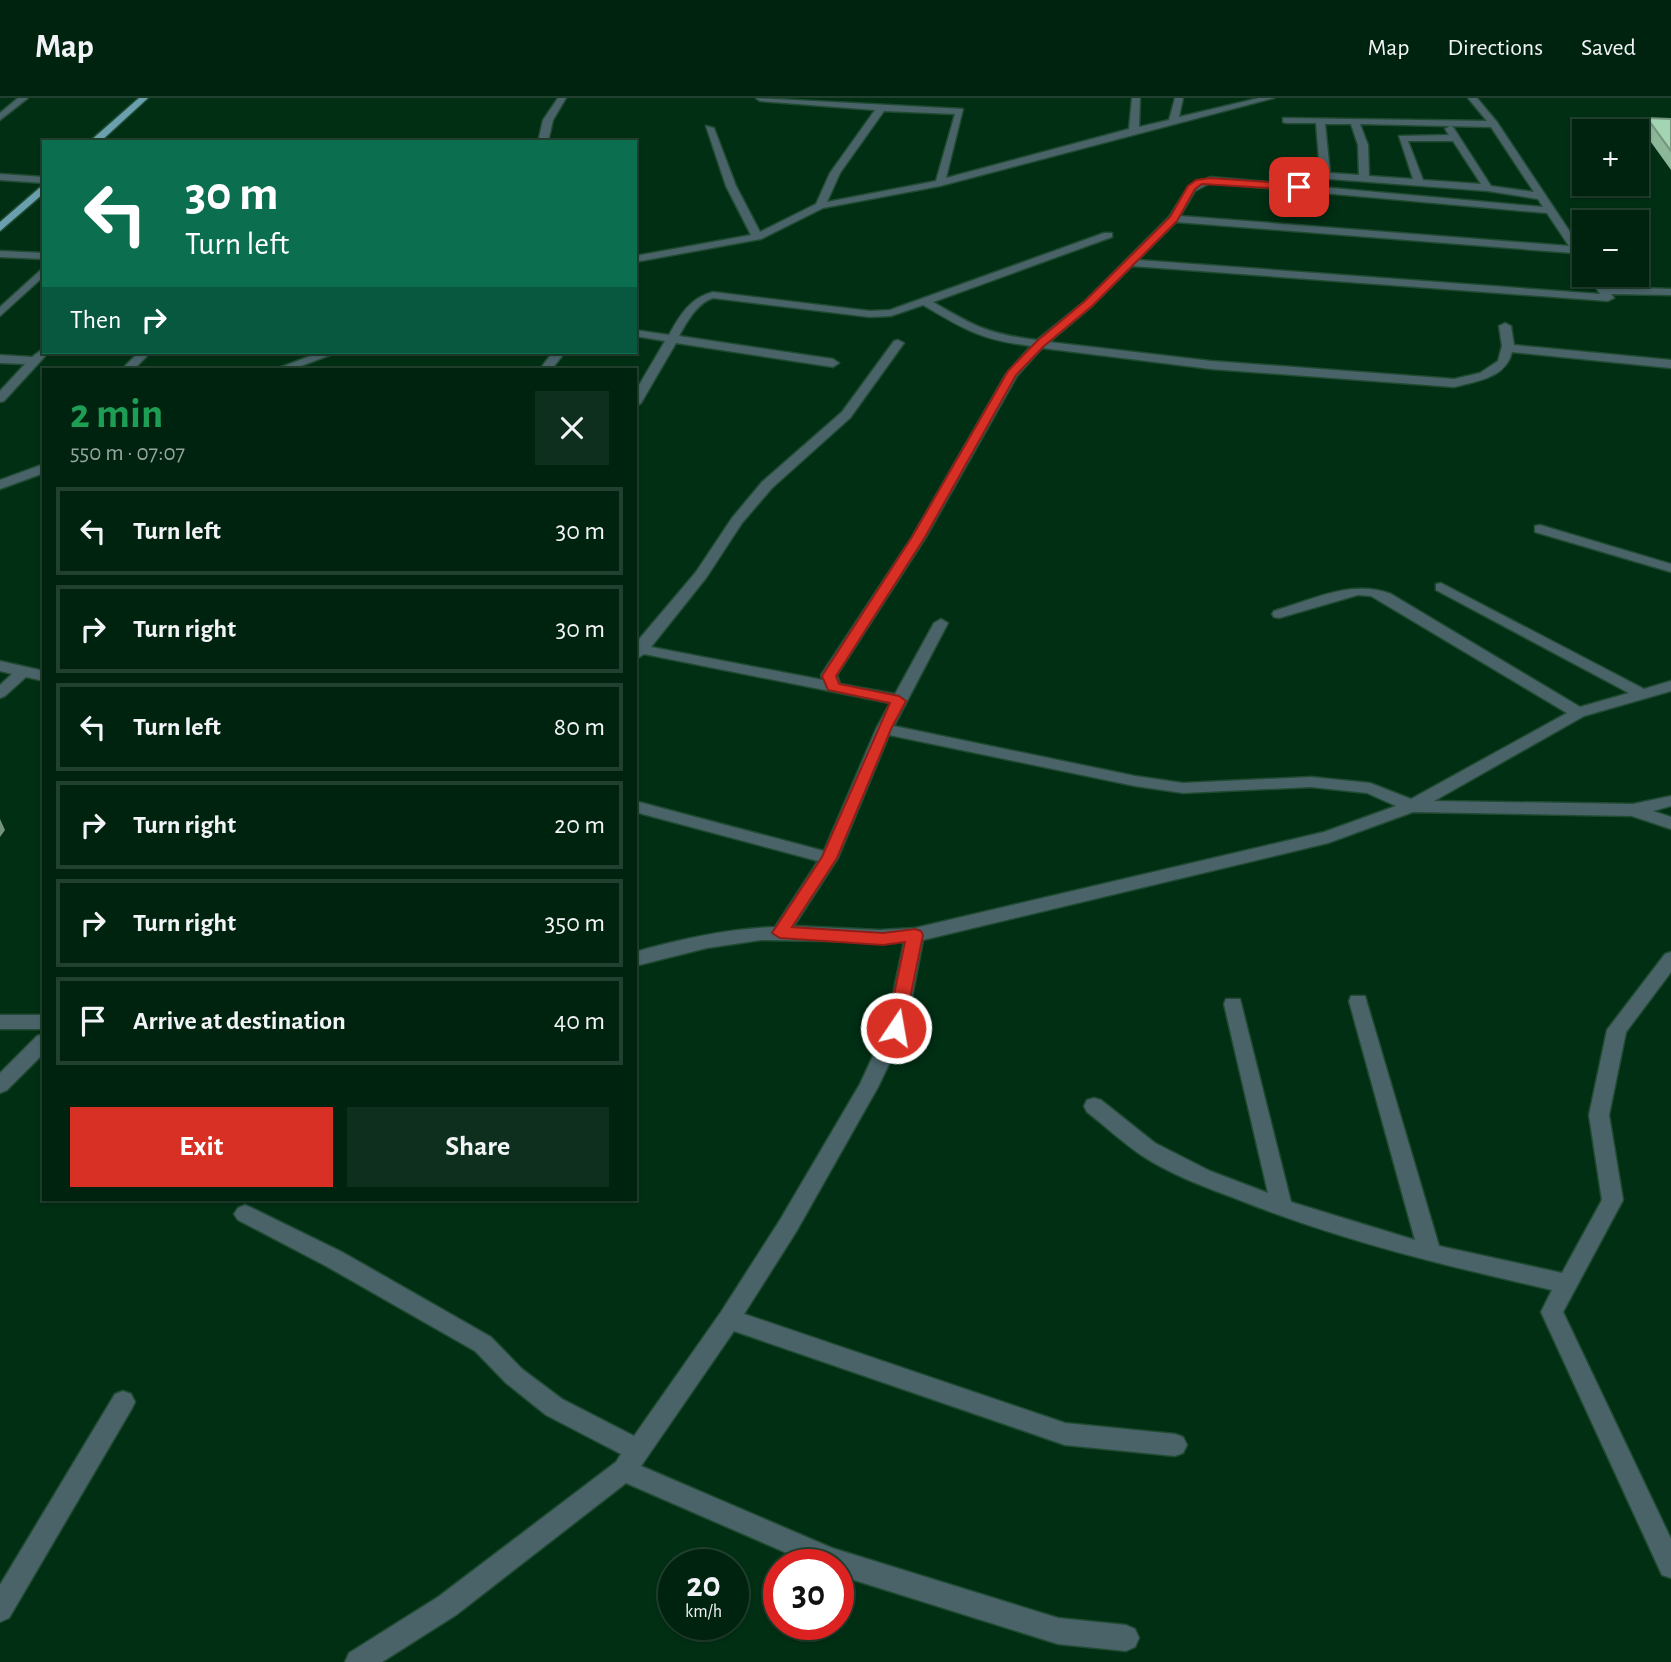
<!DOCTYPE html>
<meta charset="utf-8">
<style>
:root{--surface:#00230f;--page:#0e2f1d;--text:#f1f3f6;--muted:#95a49e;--line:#22402f;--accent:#d93025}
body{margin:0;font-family:"Alegreya Sans",sans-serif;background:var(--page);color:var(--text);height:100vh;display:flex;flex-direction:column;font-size:26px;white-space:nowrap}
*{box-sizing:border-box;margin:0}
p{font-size:23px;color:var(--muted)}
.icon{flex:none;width:38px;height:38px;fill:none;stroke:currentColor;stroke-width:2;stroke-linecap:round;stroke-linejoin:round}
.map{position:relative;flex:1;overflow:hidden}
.sheet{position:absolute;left:42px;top:270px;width:595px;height:833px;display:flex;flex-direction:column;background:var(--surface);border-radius:0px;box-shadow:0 2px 5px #0004,0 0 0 2px var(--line)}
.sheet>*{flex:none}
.guide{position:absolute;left:42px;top:42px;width:595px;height:214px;border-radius:0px;box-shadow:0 2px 5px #0004,0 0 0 2px var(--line);background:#0b6e4f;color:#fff;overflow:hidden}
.fabs{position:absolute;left:1572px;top:21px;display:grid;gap:14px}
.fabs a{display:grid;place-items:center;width:77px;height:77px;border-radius:0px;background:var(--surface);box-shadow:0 2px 5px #0004,0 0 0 2px var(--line);font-size:35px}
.speed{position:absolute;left:658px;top:1451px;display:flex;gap:14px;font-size:35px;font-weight:700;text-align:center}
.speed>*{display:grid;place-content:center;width:91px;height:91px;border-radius:50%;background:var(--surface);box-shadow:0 2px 5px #0004,0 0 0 2px var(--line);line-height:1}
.speed small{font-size:18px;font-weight:400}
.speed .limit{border:10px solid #d22;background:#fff;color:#111}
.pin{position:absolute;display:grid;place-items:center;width:60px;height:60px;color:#fff;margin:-30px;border-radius:14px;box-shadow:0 4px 10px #0006}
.me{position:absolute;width:77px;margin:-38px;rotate:12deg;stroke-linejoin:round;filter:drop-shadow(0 0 5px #0008)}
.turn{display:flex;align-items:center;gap:24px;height:147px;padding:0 28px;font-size:32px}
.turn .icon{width:91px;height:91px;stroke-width:2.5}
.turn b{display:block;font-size:49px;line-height:60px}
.then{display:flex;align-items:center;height:66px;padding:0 28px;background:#0003;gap:14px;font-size:26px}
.round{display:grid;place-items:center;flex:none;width:74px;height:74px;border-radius:0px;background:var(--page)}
.headline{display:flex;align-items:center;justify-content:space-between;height:119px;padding:0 28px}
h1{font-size:42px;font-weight:600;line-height:52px;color:#1e9e55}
.action{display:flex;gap:14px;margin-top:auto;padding:14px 28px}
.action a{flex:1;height:80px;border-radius:0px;background:var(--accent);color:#fff;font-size:28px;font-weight:600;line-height:80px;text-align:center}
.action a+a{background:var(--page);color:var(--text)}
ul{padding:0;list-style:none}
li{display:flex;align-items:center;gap:21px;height:88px;margin:0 14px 10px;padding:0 14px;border:4px solid var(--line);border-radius:0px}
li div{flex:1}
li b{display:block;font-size:26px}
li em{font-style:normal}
header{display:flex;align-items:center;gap:42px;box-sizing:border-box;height:98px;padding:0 35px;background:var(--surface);border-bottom:2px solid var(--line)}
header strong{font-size:33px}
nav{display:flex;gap:38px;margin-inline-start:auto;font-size:24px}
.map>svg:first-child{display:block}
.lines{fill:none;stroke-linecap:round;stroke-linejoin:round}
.minor-casing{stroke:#204b32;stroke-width:3}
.major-casing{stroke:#204b32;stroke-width:3}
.minor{fill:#496369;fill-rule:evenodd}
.major{fill:#6aa0ad;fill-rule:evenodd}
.wall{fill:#8db799}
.shaded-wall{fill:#73957d}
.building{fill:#a4d5b2;stroke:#73957d;stroke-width:2}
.route{fill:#d93025;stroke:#8d1f18;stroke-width:2}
</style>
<header>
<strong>Map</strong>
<nav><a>Map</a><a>Directions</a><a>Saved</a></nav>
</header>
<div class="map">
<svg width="1671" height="1564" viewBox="0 0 1671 1564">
<rect width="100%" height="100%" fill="#002f14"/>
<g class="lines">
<defs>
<g id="minor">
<path d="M18 0H28L0 22V15Z"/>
<path d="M558 0H566L553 22 548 44H538L543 22Z"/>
<path d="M756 0 963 11 946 80 1129 31 1132 0H1140L1139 29 1169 22 1175 0H1183L1179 19 1259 0H1274L940 88 823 110 761 141 635 164V158L751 137 726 88 706 28 714 30 736 88 760 134 816 106 830 75 875 12 760 3ZM884 13 955 16 936 83 827 104 840 75Z"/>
<path d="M1468 0H1477L1497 24 1582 152 1584 166 1573 155 1176 124 1138 162 1600 196 1588 177H1598L1606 189 1671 191V197L1611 196 1614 200 1608 203 1132 168 1092 208 1049 244 1211 263 1454 281 1480 275 1498 263 1502 248 1499 228 1505 225 1511 228 1514 247 1671 262V270L1512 254C1506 280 1477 283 1454 289L1211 271 1042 250 1017 278 926 439 837 577 840 586 895 596 934 525 941 521 948 525 894 628 1135 678 1183 685 1311 679 1370 685 1411 701 1567 615 1371 498 1358 497 1279 520 1274 519 1272 516 1274 513C1312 502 1352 481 1391 496L1580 609 1629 595 1436 492V486L1441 485 1644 591 1671 583V593L1584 618 1434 703 1633 706 1671 698V708L1653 713 1671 719V731L1632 718 1413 714 1328 745 923 842 906 930 878 989 796 1134 744 1216 1065 1325 1175 1336 1183 1339 1187 1347 1183 1355 1175 1358 1065 1347 734 1233 641 1368 832 1450 1058 1520 1126 1527 1135 1531 1139 1540 1135 1549 1126 1553 1058 1546 838 1477V1466H812L626 1385 456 1517 382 1564H345L349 1555 438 1499 616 1364 621 1356 546 1317 506 1285 475 1253 326 1168 238 1122 234 1116 238 1110 245 1107 252 1110 342 1154 491 1239 522 1271 562 1301 634 1338 721 1214 780 1122 860 986 886 930 904 844 761 842 707 850 635 868V854C681 841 727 831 775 829L818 763 635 714V703L824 753 876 631 890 605 644 556 635 562V546L696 474 732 420 762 384 842 314 894 243 898 242 904 245 850 320 772 390 742 425 706 480 651 549 823 582 821 577 912 439 1006 276 1031 248C982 242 965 232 923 207L891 218 870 219 713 200C697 205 687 224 679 238L833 261 839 265 833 269 676 245 641 305 635 309V294L665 243 635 238V232L669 237C680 217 690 200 713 194L870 213 890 212 1104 135H1112V139L933 204C974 228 988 236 1037 242L1084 204 1169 119 1188 89 1210 79 1543 109 1538 101 1488 93 1291 78 1286 75 1291 72 1320 74 1316 25H1286L1283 24V20L1487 23ZM1325 26H1351L1358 47 1359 77 1330 75ZM1360 26 1491 29 1534 94 1491 88 1453 29 1450 28 1445 31 1449 37 1399 38 1413 81 1369 78 1368 47ZM1408 43H1453L1481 86 1423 82ZM1210 85 1547 115 1569 148 1180 118 1195 93ZM889 637 1135 688 1183 695 1311 689 1367 695 1396 708 1324 734 915 830 880 832 794 828 838 760Z"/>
<path d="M0 76 44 79V85L0 82Z"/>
<path d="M0 153 44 155V161L0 159Z"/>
<path d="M44 169V178L0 218V209Z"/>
<path d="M44 250V254H49L48 255 4 303 0 304V293L25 266 0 265V257L32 259Z"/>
<path d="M139 254H151L134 271H122Z"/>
<path d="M321 254H338L293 271H276Z"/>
<path d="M553 254H565L552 271H540Z"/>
<path d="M44 366V375L0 391V382Z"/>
<path d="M1540 427 1671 466V474L1535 434V428Z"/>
<path d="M0 563 44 573V583L26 579 5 598 0 600V587L12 576 0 573Z"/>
<path d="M1671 854V874L1626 934 1609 1017 1623 1102 1563 1214 1671 1441V1480L1662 1477 1541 1214 1552 1192C1447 1168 1343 1143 1242 1103 1208 1090 1171 1077 1141 1057 1122 1044 1105 1028 1087 1014L1084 1008 1087 1002 1094 1000 1101 1002 1155 1045 1210 1073 1268 1095 1224 906 1226 901H1240L1291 1104 1415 1142 1349 903 1351 898H1365L1439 1148 1562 1175 1602 1102 1589 1017 1607 932 1665 856Z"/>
<rect x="0" y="917" width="44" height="14"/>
<path d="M44 936V955L7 992 0 995V975L37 938Z"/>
<path d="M123 1293 131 1296 135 1304 131 1312 9 1520 0 1524V1487L115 1296Z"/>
</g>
<g id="major">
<path d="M139 0H148L100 44H89Z"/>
<path d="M44 86V95L0 133V124Z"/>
</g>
</defs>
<use href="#minor" class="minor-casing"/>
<use href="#major" class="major-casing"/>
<use href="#minor" class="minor"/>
<use href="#major" class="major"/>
</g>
<path class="wall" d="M1647 20 1671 21V72L1643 33Z"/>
<path class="shaded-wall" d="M0 721 5 732 0 739Z"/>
<path class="building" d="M1647 20 1671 21V53Z"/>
<path class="route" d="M1210 80 1299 86 1304 89 1299 92 1202 86 1195 91 1177 123 1092 208 1044 248 1016 277 925 439 836 578 839 586 899 598 906 603 891 631 837 760 792 829 883 835 915 831 921 833 923 837 904 930 902 935H889L887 930 905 844 883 847 780 840 772 835 822 759 890 605 828 592 822 578 912 439 1008 273 1037 243 1085 203 1170 119 1188 88 1196 82Z"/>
</svg>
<div class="fabs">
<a>+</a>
<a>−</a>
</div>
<div class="speed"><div>20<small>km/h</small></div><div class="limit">30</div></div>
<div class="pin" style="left:1299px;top:89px;background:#d93025"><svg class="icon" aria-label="arrive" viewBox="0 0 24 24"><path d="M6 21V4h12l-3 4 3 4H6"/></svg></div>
<svg class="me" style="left:896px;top:930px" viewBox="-20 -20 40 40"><circle r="17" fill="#d93025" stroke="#fff" stroke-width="3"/><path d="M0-11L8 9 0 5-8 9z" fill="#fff"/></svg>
<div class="guide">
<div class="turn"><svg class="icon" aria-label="left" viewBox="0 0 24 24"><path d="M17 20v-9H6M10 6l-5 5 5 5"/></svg><div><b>30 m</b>Turn left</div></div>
<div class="then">Then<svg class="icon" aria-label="right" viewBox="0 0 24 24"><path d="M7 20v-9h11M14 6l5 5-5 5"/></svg></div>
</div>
<section class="sheet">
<div class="headline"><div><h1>2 min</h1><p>550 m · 07:07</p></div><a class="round"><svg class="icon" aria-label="close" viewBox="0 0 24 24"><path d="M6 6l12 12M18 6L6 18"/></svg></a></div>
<ul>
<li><svg class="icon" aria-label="left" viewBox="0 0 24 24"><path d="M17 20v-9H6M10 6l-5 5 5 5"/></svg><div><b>Turn left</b></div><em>30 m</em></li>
<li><svg class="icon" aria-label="right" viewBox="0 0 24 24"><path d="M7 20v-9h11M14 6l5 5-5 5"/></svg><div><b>Turn right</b></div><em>30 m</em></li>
<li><svg class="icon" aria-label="left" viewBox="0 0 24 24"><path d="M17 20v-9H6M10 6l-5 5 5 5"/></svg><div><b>Turn left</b></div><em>80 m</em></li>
<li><svg class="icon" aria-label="right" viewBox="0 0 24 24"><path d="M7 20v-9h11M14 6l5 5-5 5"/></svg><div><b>Turn right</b></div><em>20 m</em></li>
<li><svg class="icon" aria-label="right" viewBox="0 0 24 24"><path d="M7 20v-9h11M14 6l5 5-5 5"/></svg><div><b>Turn right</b></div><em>350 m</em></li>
<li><svg class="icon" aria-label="arrive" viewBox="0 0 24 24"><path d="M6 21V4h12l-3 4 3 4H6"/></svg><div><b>Arrive at destination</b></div><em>40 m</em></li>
</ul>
<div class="action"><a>Exit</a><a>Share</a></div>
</section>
</div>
